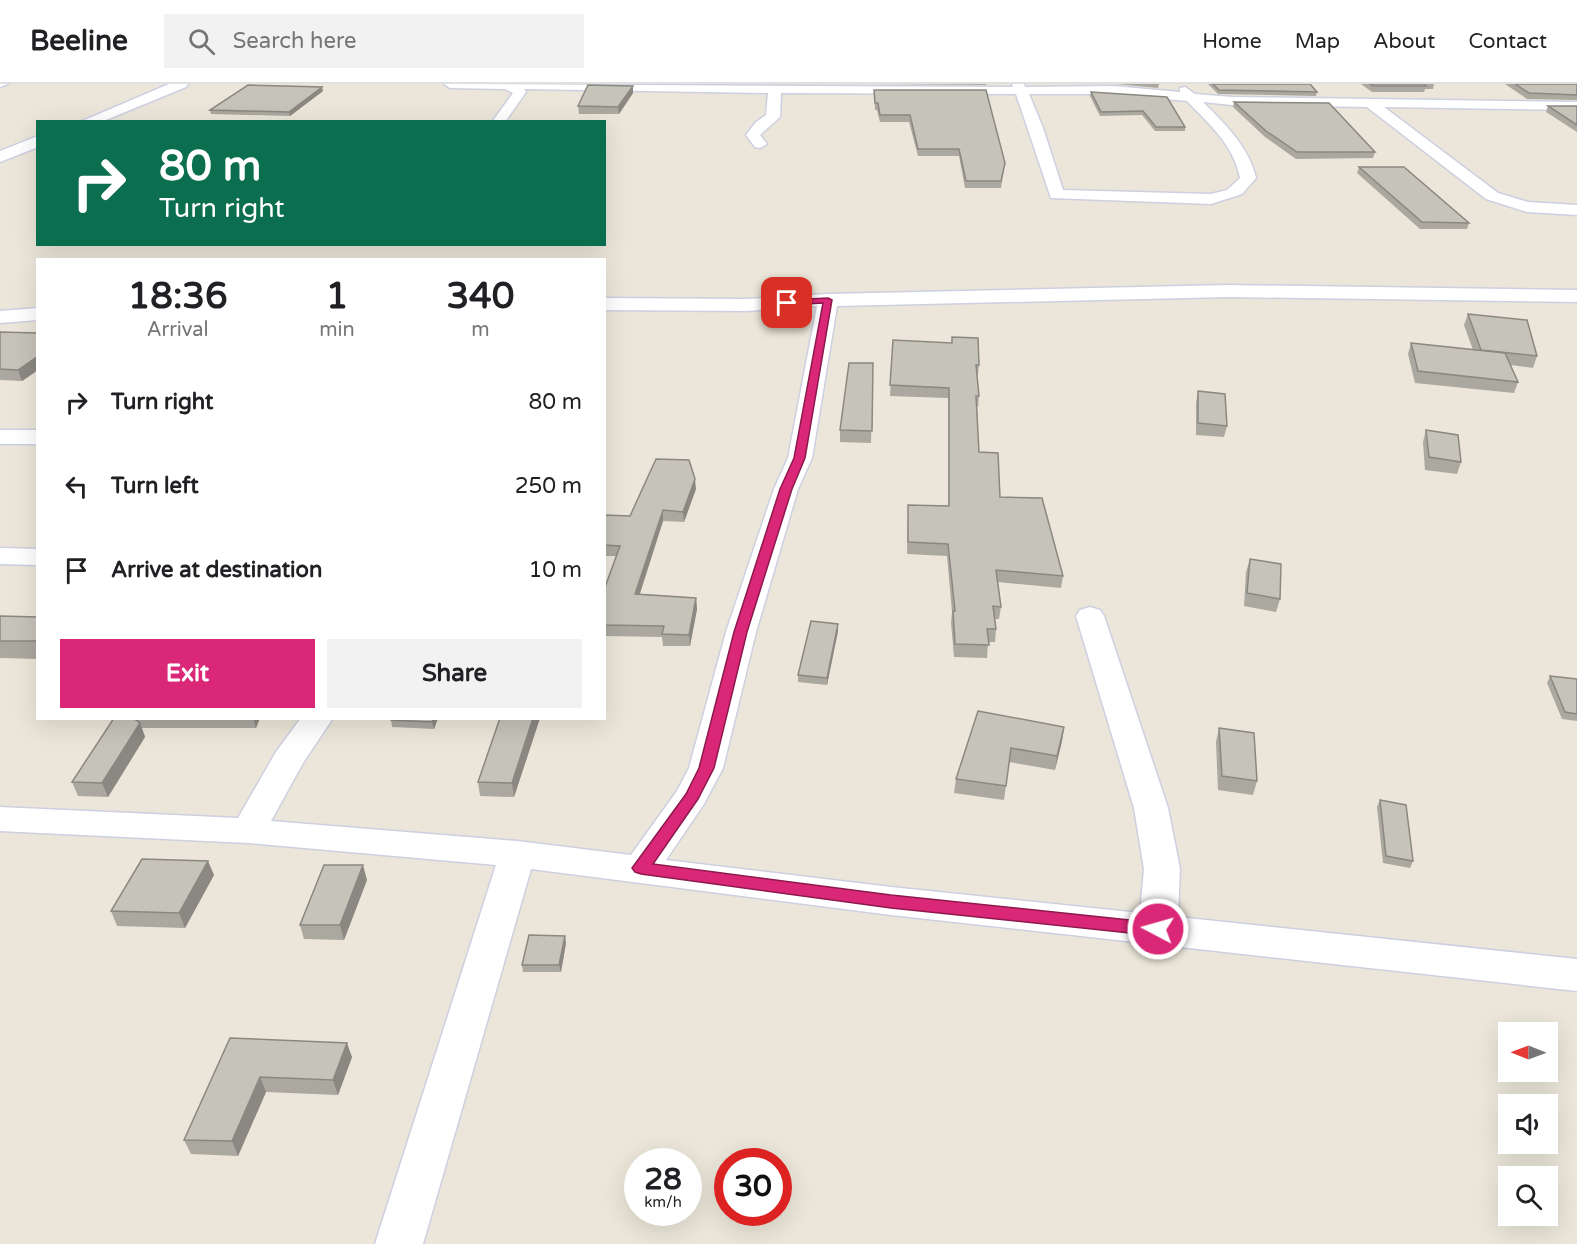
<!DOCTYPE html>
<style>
:root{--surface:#fff;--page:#f2f2f2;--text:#202124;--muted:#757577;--line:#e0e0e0;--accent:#db2777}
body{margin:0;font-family:"Varela Round",sans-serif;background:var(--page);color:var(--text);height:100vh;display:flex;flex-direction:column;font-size:22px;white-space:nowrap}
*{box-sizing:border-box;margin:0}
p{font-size:20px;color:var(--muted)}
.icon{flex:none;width:33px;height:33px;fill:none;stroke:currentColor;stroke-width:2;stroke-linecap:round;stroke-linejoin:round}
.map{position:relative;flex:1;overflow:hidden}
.details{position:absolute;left:36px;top:174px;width:570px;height:462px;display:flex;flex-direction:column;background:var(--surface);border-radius:0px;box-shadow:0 6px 24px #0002}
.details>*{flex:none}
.banner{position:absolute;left:36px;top:36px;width:570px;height:126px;border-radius:0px;box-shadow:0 6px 24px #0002;background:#0b6e4f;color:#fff;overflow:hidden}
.needle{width:39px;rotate:271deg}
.tools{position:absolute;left:1498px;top:938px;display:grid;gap:12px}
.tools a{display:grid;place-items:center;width:60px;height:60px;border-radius:0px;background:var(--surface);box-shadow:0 6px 24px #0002;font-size:30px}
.speed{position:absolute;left:624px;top:1064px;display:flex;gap:12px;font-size:30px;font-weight:700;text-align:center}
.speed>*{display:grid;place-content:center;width:78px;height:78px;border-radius:50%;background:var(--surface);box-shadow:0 6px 24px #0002;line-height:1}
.speed small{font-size:15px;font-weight:400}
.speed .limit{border:9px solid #d22;background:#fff;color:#111}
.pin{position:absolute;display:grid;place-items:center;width:51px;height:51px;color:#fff;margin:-26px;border-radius:12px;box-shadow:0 3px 9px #0006}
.me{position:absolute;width:66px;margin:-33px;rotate:276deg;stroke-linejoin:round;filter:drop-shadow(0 0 4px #0008)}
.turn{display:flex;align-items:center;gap:21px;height:126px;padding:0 24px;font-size:27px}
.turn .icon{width:78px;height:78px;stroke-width:2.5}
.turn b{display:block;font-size:42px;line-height:51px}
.eta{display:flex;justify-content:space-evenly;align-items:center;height:102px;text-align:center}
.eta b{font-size:36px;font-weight:700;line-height:42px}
.cta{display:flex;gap:12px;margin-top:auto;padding:12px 24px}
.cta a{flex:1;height:69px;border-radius:0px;background:var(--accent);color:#fff;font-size:24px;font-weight:700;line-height:69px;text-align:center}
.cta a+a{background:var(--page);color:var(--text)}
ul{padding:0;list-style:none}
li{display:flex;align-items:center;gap:18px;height:84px;padding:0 24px}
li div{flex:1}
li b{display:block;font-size:22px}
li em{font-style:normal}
header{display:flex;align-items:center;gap:36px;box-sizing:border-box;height:84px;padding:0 30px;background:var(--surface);border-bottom:2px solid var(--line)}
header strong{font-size:28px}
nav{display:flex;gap:33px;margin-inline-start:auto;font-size:21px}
.search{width:420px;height:54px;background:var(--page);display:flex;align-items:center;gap:15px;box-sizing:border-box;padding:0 21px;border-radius:0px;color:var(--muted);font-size:22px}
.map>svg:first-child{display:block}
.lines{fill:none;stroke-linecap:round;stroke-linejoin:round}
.lane-casing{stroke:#cecfe1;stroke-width:3}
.street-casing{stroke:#cecfe1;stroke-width:3}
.secondary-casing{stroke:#cecfe1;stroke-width:3}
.lane{fill:#fff;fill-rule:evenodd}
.street{fill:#fff;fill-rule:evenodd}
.secondary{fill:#fff;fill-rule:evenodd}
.wall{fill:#aaa89f}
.shaded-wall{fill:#8b8882}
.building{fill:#c6c3b9;stroke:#8b8882;stroke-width:1.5}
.route{fill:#db2777;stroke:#8e194d;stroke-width:1.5}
</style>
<header>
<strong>Beeline</strong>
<div class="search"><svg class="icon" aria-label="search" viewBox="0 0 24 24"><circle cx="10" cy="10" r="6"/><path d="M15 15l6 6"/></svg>Search here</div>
<nav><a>Home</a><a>Map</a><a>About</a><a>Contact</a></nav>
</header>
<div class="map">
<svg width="1577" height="1160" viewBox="0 0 1577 1160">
<rect width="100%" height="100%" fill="#ebe6d9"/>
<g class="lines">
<defs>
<path id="lane" d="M0 0H8L0 3Z"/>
<g id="street">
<path d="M444 0 1013 3 1012 0H1024L1025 3 1113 2 1180 8V4L1185 3 1195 10 1232 13 1577 18V26L1384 23 1498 109 1528 118 1577 121V131L1527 128 1486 115 1367 23 1232 21 1203 18C1225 40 1249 63 1256 94L1242 110 1211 120 1051 114 1016 10 781 9 780 33 760 51 767 60 760 64 755 63 746 51 756 38 766 31 768 9 524 5 526 8 505 38H492L513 9 505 5 450 4ZM1029 10H1113L1187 17C1209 40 1234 61 1240 94L1227 106 1211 110 1063 106 1043 44Z"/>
<path d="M1228 201 1577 206V218L1228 213 837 222 812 374 798 405 756 548 723 684 704 720 666 776 891 803 1140 829 1144 785 1134 724 1076 532 1080 526 1090 523 1100 526 1104 532 1168 724 1180 785 1178 833 1577 875V907L891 831 531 785 423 1160H375L496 781 248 759 0 747V723L238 734 276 668 301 634H333L303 679 271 737 517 757 631 771 677 707 689 684 726 548 774 405 788 374 817 222 746 227 604 226V214L746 215 828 210Z"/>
<path d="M38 224V236L0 239V227Z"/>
<rect x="0" y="346" width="38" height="14"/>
<path d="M0 464 38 465V481L0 480Z"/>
</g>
<g id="secondary">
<path d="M169 0H188L186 3 101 38H80Z"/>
<path d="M38 52V63L0 78V67Z"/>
</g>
</defs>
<use href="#lane" class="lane-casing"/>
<use href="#street" class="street-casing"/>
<use href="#secondary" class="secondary-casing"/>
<use href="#lane" class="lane"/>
<use href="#street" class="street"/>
<use href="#secondary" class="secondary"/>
</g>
<g class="wall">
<path d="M873 0H986V1Z"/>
<path d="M1116 0H1159L1158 4Z"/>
<path d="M1208 0H1310L1317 8 1316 12 1218 10Z"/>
<path d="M1361 0H1434L1433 5H1425L1424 8H1372Z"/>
<path d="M1505 0H1577V16L1527 15Z"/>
<path d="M633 2V9L619 30H579L578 22Z"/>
<path d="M874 6 1004 85 1001 104H965L959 72H918L909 38H880L877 26H875Z"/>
<path d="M323 7 290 32 211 30 210 26Z"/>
<path d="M1091 8 1185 43V47H1155L1142 31 1100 32 1090 12Z"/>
<path d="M1234 18 1375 68 1373 74 1296 75 1265 53 1233 23Z"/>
<path d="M1548 22H1577V48L1546 28Z"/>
<path d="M1359 83 1469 139 1467 145H1420L1357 89Z"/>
<path d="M1468 230 1537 272 1533 284 1511 281 1518 298 1514 309 1415 299 1408 270 1411 259 1473 266 1464 241Z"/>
<path d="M0 248 38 249V286L22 297 0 296Z"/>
<path d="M893 256 979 281 978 291H977L979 312 978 323H977L979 368 1000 413 1063 492 1061 504 998 498 1001 523 999 535H995L996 545 995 558H988L987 574 954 573 951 539 952 528 947 472 907 470 908 421 948 422V314L890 312Z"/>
<path d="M873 279 871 359 840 358V346Z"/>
<path d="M1198 307 1227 342 1224 353 1196 351V319Z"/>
<path d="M1426 346 1461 378 1457 390 1425 386 1423 358Z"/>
<path d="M696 405 684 438 663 437 640 510 696 514 697 525 690 562H663L662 553 604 552V506L617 472H604V431L630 432Z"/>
<path d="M1250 475 1280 515 1276 528 1244 522 1246 488Z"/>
<path d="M0 532 38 533V575L0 574Z"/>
<path d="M838 540V547L827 601 798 598V591Z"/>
<path d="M1550 592 1577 595V637L1562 635 1547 599Z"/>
<path d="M978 627 1064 643 1062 657 1055 686 1009 678 1004 716 954 709 956 695Z"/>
<path d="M114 634H260L256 644H142L145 653 108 713 78 712 72 698Z"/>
<path d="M438 634 434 645 392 643 391 636Z"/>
<path d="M500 634H540L514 713 480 712 478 698Z"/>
<path d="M1219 644 1257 697 1253 711 1218 706 1216 658Z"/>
<path d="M1380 716 1413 777 1410 784 1383 779 1377 723Z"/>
<path d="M214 791 185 844 117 842 111 827Z"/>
<path d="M367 796 344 856 304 855 300 841Z"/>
<path d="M566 859 561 888H523L522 881Z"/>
<path d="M230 954 352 973 338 1011 266 1008 238 1072 191 1070 184 1056Z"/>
</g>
<g class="shaded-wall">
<path d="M633 2V9L619 30 618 23Z"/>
<path d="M322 3 323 7 290 32 289 28Z"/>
<path d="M38 272V286L22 297 18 286Z"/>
<path d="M695 395 696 405 684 438 683 428Z"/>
<path d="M663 426V437L636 521 635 510Z"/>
<path d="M696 514 697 525 690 562 689 551Z"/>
<path d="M838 540V547L827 601V594Z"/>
<path d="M253 634H260L256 644Z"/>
<path d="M434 634H438L434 645 432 638Z"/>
<path d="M533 634H540L514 713 512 699Z"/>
<path d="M140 639 145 653 108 713 102 699Z"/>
<path d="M1064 643 1062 657 1055 686 1057 672Z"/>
<path d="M208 777 214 791 185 844 179 829Z"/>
<path d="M363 781 367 796 344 856 340 841Z"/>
<path d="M565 852 566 859 561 888 559 881Z"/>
<path d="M347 959 352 973 338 1011 333 996Z"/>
<path d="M260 993 266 1008 238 1072 232 1057Z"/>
</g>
<g class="building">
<path d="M1213 0H1310L1317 8 1219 6Z"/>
<path d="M1370 0H1423L1426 2H1373Z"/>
<path d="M1515 0H1577V11L1529 9Z"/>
<path d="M248 1 322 3 289 28 210 26Z"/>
<path d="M588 1 633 2 618 23 578 22Z"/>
<path d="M874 6H986L1005 79 1001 97H966L959 65H918L910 31H880L878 19H875Z"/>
<path d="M1091 8 1167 13 1185 43H1156L1143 27 1101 28Z"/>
<path d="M1234 18 1329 19 1375 68H1297L1266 47Z"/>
<path d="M1548 22H1577V41Z"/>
<path d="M1359 83H1404L1469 139 1422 138Z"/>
<path d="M1468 230 1527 236 1537 272 1481 266Z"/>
<path d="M0 248 38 249V272L18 286 0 285Z"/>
<path d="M952 253 978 254 979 281H976L979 312H976L979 368 998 369 1000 413 1042 414 1063 492 996 486 1001 523 993 522 996 545H987L989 561 955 560 953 527H955L948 460 908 458V421L949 422V304L890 301 893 256 952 259Z"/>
<path d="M1411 259 1505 269 1518 298 1418 287Z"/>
<path d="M849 279H873L872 347 840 346Z"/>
<path d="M1198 307 1225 310 1227 342 1198 339Z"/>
<path d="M1426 346 1458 351 1461 378 1429 373Z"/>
<path d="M656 375 689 376 695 395 683 428 663 426 635 510 696 514 689 551 662 550 664 542 604 541V506L620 462 604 461V431L630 432Z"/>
<path d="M1250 475 1281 480 1280 515 1247 509Z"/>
<path d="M0 532 38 533V557H0Z"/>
<path d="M811 537 838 540 827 594 798 591Z"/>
<path d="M1550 592 1577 595V630L1565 628Z"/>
<path d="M978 627 1064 643 1057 672 1011 664 1006 702 956 695Z"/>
<path d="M114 634H133L140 639 102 699 72 698Z"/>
<path d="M391 634H434L432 638 391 636Z"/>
<path d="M500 634H533L512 699 478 698Z"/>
<path d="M1219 644 1254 649 1257 697 1222 692Z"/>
<path d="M1380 716 1406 721 1413 777 1386 772Z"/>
<path d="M142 775 208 777 179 829 111 827Z"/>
<path d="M324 781H363L340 841H300Z"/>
<path d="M529 851 565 852 559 881H522Z"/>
<path d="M230 954 347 959 333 996 260 993 232 1057 184 1056Z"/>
</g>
<path class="route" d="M828 214 832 216 805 374 792 405 747 548 714 684 698 715 653 780 891 811 1158 839 1164 841 1166 845 1164 850 1158 852 891 824 641 790 635 788 632 784 686 710 699 684 734 548 780 405 794 374 823 219 787 221 783 219 787 216Z"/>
</svg>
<div class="tools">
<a><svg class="needle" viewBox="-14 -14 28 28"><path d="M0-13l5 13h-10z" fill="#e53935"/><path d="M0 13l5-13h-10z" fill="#757577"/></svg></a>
<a><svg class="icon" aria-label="sound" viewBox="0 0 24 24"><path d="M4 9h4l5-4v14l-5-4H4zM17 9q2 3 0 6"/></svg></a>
<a><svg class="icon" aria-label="search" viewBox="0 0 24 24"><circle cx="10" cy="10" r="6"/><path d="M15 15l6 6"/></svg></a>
</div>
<div class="speed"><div>28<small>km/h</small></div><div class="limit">30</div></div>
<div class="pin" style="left:787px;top:219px;background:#d93025"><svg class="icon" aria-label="arrive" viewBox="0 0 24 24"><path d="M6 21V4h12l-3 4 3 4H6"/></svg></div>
<svg class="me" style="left:1158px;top:845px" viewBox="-20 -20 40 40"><circle r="17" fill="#db2777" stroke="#fff" stroke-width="3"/><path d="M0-11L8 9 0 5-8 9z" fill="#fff"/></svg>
<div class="banner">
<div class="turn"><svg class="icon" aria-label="right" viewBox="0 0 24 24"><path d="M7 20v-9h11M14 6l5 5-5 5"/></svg><div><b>80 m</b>Turn right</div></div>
</div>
<section class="details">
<div class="eta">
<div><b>18:36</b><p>Arrival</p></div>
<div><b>1</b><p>min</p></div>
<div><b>340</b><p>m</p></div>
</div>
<ul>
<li><svg class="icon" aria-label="right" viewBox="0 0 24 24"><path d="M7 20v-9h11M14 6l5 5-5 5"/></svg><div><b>Turn right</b></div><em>80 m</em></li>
<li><svg class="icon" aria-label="left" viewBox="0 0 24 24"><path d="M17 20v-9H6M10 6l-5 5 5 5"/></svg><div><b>Turn left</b></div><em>250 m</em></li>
<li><svg class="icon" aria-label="arrive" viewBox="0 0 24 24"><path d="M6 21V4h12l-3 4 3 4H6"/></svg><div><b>Arrive at destination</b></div><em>10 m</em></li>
</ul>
<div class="cta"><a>Exit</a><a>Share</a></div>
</section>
</div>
